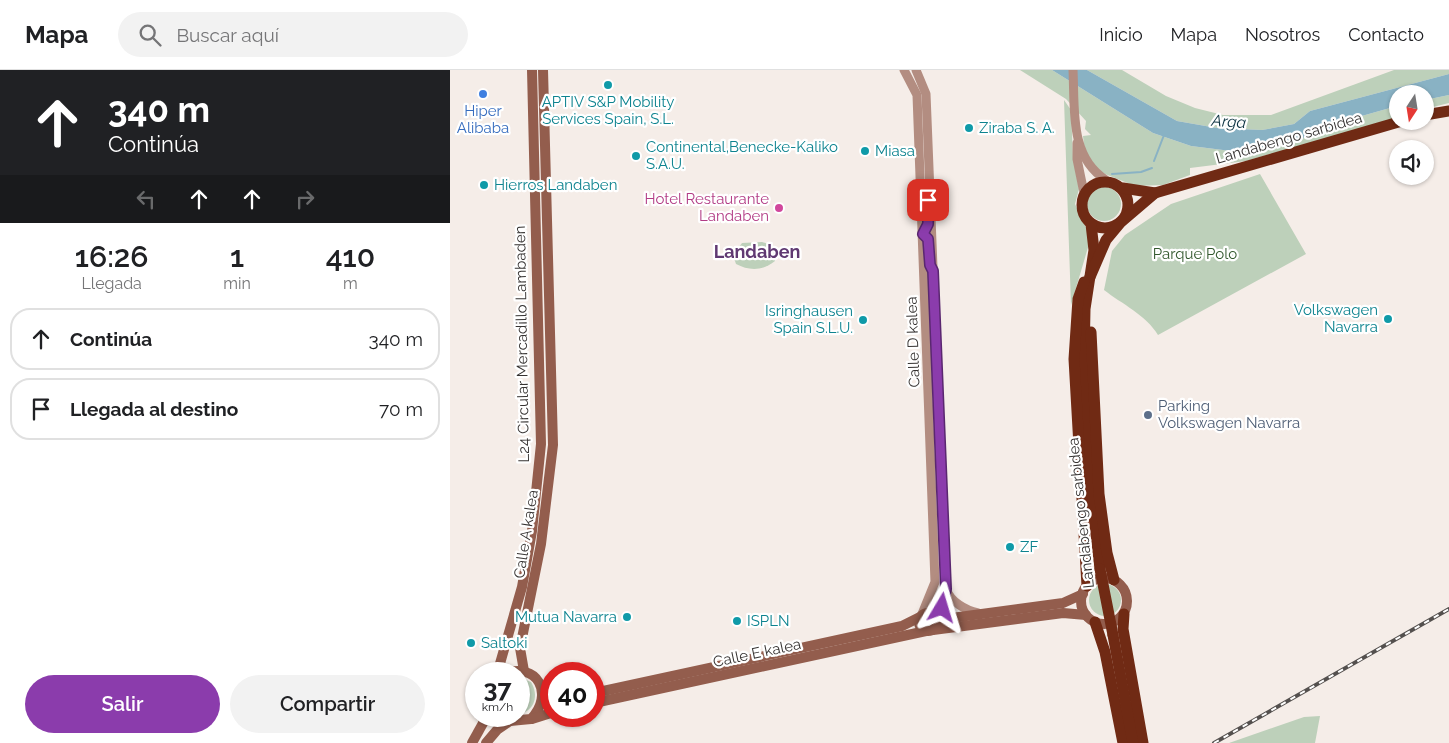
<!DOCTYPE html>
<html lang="es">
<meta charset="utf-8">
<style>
:root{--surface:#fff;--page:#f2f2f2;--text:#202124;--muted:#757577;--line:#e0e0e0;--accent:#8b3cac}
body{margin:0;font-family:Raleway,sans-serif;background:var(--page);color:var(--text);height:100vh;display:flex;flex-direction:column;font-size:19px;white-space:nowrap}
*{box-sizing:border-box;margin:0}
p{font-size:16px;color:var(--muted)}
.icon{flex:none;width:28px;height:28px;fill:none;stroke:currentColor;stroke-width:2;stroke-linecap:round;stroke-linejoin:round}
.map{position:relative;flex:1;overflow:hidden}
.panel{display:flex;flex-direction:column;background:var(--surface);width:450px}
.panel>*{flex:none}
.banner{background:#202124;color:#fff;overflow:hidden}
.needle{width:32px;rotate:192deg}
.fabs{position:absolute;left:939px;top:15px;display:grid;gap:10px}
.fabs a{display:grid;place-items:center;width:45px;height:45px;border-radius:50%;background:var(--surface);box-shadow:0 1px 4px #0004;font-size:25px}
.speed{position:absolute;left:15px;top:592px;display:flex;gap:10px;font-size:25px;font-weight:700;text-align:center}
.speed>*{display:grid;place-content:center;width:65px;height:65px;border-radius:50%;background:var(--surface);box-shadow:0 1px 4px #0004;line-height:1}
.speed small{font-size:12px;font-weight:400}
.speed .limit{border:8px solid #d22;background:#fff;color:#111}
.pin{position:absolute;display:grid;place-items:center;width:42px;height:42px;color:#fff;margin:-21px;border-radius:10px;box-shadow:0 2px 8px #0006}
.me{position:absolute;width:55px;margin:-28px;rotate:7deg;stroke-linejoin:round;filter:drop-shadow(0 0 4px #0008)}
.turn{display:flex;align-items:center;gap:18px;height:105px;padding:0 25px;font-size:22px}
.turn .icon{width:65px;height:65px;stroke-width:2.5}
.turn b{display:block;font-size:35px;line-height:42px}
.lanes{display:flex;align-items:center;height:48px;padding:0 25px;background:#0003;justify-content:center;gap:25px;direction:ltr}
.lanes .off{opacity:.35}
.eta{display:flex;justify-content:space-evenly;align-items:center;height:85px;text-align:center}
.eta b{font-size:30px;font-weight:600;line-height:35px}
.button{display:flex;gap:10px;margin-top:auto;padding:10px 25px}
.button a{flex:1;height:58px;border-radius:30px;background:var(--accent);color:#fff;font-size:20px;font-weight:600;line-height:58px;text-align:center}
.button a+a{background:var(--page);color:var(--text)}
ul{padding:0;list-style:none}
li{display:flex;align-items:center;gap:15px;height:62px;margin:0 10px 8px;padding:0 15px;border:2px solid var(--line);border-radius:20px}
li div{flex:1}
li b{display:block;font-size:19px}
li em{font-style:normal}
header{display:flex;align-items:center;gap:30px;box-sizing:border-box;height:70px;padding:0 25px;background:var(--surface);border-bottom:1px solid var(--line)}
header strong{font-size:24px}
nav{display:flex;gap:28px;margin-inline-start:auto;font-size:18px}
.search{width:350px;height:45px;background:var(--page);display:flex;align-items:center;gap:12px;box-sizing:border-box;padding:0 18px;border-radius:28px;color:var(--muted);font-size:19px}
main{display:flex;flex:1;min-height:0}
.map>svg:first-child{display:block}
.green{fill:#bdd0ba}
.water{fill:#89b2c4}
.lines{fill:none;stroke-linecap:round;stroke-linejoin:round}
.stream{stroke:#89b2c4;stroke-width:2}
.tertiary{stroke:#b38d81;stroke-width:9}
.secondary{stroke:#935d4d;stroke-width:10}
.trunk{stroke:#702a14;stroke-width:11}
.rail-casing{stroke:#54504e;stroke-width:4}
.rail{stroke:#fff;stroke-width:2;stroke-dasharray:5.5;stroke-linecap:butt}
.trunk-bridge{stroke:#702a14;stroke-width:11}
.route-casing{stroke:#5a2770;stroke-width:12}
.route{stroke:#8b3cac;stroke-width:9}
.culture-dot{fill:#0f9aa8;stroke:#fff;stroke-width:2}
.shop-dot{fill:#3f7fe0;stroke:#fff;stroke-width:2}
.hotel-dot{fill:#d1479c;stroke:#fff;stroke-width:2}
.service-dot{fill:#5c6f8a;stroke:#fff;stroke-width:2}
.labels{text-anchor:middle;stroke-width:4.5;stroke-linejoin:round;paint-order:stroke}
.culture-label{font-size:15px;fill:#0d838f;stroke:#fff;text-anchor:start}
.shop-label{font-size:15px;fill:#366cbe;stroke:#fff}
.street-label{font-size:15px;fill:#363332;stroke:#fff}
.hotel-label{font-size:15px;fill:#b23c85;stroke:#fff;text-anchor:end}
.park-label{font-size:15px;fill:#32582d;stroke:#fff}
.service-label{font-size:15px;fill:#4e5e75;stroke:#fff;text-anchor:start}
.water-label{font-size:16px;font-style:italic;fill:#0c3341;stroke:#fff}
.quarter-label{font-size:18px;font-weight:bold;fill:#603972;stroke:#fff}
</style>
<header>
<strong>Mapa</strong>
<div class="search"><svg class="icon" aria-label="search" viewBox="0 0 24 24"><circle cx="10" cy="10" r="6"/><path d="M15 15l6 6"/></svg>Buscar aquí</div>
<nav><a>Inicio</a><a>Mapa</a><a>Nosotros</a><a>Contacto</a></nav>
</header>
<main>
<section class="panel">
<div class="banner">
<div class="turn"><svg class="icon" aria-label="ahead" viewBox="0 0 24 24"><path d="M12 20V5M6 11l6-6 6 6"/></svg><div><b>340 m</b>Continúa</div></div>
<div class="lanes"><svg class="icon off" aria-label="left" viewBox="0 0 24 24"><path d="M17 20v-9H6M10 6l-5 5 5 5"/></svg><svg class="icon" aria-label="ahead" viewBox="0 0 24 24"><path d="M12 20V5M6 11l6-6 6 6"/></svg><svg class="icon" aria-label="ahead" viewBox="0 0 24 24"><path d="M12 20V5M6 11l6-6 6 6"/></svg><svg class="icon off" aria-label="right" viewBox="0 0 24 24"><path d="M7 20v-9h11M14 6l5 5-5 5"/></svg></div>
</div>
<div class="eta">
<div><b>16:26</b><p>Llegada</p></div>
<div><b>1</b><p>min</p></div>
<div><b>410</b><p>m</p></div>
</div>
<ul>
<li><svg class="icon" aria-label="ahead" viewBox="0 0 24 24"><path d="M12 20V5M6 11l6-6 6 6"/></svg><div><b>Continúa</b></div><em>340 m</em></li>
<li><svg class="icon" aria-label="arrive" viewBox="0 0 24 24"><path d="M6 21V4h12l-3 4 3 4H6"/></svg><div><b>Llegada al destino</b></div><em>70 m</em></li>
</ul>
<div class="button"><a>Salir</a><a>Compartir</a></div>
</section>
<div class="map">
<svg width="999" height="673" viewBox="0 0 999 673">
<rect width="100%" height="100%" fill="#f5ede8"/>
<g class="green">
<path d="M570 0H602L703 63 741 76 789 82 875 63 887 53 947 36V48L796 91 740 98V105L713 115 685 116 650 102 635 82 633 66 641 65 635 59 636 51 616 29Z"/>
<path d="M637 0H672L716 26 745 38 773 45H821L944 0H999V4L860 41 844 54 812 60 767 58 727 51Z"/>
<path d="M999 25V33L975 39V30Z"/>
<path d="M614 30 621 40 623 87 629 119 625 134 639 164V174L621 235Z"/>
<path d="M810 104 856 184 708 265C696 245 672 234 654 220L662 181 675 165 721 134Z"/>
<circle cx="654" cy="134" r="17"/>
<path d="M312 172 322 175 326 180 325 191C313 201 299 201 286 194L283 185 292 173Z"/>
<circle cx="655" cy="530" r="16"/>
<path d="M69 607 81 612C89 625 85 641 69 644Z"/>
<path d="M870 646 865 673H779L854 647Z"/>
</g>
<path class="water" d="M602 0H637L727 51 767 58 812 60 844 54 860 41 999 4V25L975 30V24H948L947 36 887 53 875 63 789 82 741 76 703 63Z"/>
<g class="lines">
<g class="stream">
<path d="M704 91 714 65"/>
<path d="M662 104 691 102 702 98"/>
</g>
<g class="tertiary">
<path d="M454 0 467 25 485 512 472 544"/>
<path d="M466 0 476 24 496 519 492 538 486 547"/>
<path d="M623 0C625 38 619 87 656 110"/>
<path d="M627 73V89L634 123"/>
<path d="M496 519C501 532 515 540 528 543"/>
</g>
<g class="secondary">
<circle cx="654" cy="531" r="23"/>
<circle cx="478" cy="552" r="9"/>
<path d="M487 550 613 533 633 524"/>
<path d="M483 560 613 543 636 545"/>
<path d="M74 601 70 578 91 474 103 375 93 0"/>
<path d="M47 604 72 517 82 461 91 374 82 0"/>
<path d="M144 623 452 556 470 547"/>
<path d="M144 633 476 561"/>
<path d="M52 646 60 651 81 649C105 624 87 591 54 604"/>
<path d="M82 649 101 643"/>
<path d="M22 673 37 646"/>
<path d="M36 673 47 660 60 651"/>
</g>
<g class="trunk">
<path d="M975 45 999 41"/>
<circle cx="655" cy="135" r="23"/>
<path d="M673 118 705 123"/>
<path d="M641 154 644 180 635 239 634 290 642 429 650 499"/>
<path d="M640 207 656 170 671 152 705 123 952 51"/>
<path d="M634 212 628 229 624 289 637 516"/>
<path d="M641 262 649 424 657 483 664 510"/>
<path d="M674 544 673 559 693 673"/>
<path d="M645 552 655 582 673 673"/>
<path d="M663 565 683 673"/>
</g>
<defs>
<path id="rail" d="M764 673 999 539"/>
</defs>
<use href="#rail" class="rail-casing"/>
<use href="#rail" class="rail"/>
<path class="trunk-bridge" d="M650 499 663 565"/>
</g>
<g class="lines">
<defs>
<path id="route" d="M478 130V154L473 164 478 169 480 195 483 201 496 519 492 538"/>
</defs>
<use href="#route" class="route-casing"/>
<use href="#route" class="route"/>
</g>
<g class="culture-dot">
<circle cx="158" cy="15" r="5"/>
<circle cx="519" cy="58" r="5"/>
<circle cx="415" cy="81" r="5"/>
<circle cx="186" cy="86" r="5"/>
<circle cx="34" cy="115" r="5"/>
<circle cx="938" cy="249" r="5"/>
<circle cx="413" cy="250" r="5"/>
<circle cx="560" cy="477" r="5"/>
<circle cx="177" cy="547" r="5"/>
<circle cx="287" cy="551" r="5"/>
<circle cx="21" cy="573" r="5"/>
</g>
<circle class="shop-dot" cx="33" cy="24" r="5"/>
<circle class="hotel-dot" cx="329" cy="138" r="5"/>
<circle class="service-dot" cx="698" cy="345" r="5"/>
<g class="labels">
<g class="culture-label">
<text x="158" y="37" text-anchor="middle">APTIV S&amp;P Mobility<tspan x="158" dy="17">Services Spain, S.L.</tspan></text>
<text x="529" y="63">Ziraba S. A.</text>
<text x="196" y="82">Continental,Benecke-Kaliko<tspan x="196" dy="17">S.A.U.</tspan></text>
<text x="425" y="86">Miasa</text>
<text x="44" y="120">Hierros Landaben</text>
<text x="928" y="245" text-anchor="end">Volkswagen<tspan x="928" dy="17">Navarra</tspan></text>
<text x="403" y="246" text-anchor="end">Isringhausen<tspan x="403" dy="17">Spain S.L.U.</tspan></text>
<text x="570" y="482">ZF</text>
<text x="167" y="552" text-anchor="end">Mutua Navarra</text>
<text x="297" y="556">ISPLN</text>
<text x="31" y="578">Saltoki</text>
</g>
<g class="shop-label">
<text x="33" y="46">Hiper<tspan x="33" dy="17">Alibaba</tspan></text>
</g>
<g class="street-label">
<text transform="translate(839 68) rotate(-16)" y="5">Landabengo sarbidea</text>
<text transform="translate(463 272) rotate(-92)" y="5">Calle D kalea</text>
<text transform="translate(72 274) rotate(-91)" y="5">L24 Circular Mercadillo Lambaden</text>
<text transform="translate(631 443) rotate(-96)" y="5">Landabengo sarbidea</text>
<text transform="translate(76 464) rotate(-81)" y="5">Calle A kalea</text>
<text transform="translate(307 583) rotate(-12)" y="5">Calle E kalea</text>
</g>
<g class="hotel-label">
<text x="319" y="134">Hotel Restaurante<tspan x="319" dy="17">Landaben</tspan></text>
</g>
<g class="park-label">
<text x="745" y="189">Parque Polo</text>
</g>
<g class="service-label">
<text x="708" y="341">Parking<tspan x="708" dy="17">Volkswagen Navarra</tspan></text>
</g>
<g class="water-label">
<text transform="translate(779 51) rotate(4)" y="6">Arga</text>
</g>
<g class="quarter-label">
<text x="307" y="188">Landaben</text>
</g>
</g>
</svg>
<div class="fabs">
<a><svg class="needle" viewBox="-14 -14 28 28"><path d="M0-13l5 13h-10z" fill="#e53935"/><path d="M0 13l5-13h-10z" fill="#757577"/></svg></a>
<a><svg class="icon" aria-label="sound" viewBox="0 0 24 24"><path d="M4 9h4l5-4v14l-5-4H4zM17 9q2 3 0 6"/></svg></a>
</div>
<div class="speed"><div>37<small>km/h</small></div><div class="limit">40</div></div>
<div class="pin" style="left:478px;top:130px;background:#d93025"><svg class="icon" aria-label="arrive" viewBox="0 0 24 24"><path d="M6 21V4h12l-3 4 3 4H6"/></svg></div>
<svg class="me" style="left:492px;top:538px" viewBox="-20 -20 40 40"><path d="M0-17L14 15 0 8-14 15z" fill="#8b3cac" stroke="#fff" stroke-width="4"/></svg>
</div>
</main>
